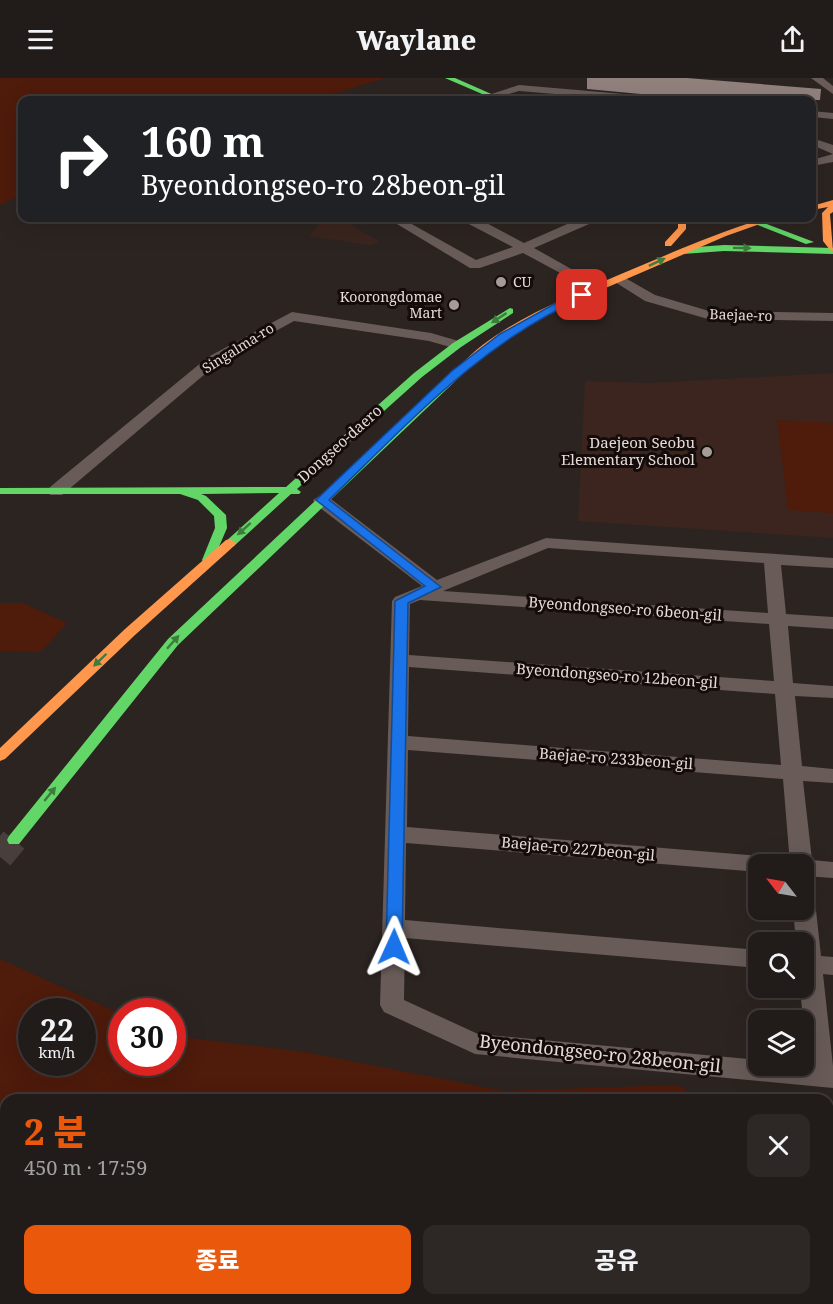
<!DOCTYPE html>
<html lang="ko">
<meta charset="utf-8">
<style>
:root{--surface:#211b19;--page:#2d2826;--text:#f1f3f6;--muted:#a2a1a2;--line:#3e3938;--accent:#ea580c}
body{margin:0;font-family:"Noto Serif","Noto Sans KR",serif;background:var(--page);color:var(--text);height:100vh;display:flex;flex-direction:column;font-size:22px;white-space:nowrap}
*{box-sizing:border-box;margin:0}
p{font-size:20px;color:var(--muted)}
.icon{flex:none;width:33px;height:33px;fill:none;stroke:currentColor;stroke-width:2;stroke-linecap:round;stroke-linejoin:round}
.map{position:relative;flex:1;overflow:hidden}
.drawer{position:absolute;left:0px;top:1016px;width:834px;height:212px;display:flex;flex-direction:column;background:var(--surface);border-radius:18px 18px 0 0;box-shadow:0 6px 24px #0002,0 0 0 2px var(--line)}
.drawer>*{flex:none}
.hud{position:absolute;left:18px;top:18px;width:798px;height:126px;border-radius:12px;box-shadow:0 6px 24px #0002,0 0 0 2px var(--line);background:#202124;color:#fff;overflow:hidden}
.needle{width:39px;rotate:301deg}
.tools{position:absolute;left:748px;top:776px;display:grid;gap:12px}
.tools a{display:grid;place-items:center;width:66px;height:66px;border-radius:12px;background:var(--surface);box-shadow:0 6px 24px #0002,0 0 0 2px var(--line);font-size:30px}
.speed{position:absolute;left:18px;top:920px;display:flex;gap:12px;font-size:30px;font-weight:700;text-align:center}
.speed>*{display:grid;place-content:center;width:78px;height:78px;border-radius:50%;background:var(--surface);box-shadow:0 6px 24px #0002,0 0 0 2px var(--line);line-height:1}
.speed small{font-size:15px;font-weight:400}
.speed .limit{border:9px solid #d22;background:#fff;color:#111}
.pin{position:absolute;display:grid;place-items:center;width:51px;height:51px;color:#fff;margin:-26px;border-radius:12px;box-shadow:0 3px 9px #0006}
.me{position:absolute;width:66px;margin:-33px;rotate:1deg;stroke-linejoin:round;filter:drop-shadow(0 0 4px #0008)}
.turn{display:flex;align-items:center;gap:21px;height:126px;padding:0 24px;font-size:27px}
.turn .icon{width:78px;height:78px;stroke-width:2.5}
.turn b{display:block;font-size:42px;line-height:51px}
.round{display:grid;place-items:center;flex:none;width:63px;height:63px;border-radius:12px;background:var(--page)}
.overview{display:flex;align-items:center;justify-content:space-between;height:102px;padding:0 24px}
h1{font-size:36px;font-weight:800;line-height:45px;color:var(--accent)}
.action{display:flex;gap:12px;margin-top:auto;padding:12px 24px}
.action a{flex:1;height:69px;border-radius:12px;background:var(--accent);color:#fff;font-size:24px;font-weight:800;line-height:69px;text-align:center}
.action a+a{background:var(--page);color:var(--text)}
header{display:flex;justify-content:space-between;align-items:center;height:78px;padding:0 24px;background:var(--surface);font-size:27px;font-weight:800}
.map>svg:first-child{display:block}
.built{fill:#3b251e}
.green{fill:#4f1b0b;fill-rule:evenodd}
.building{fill:#90817d}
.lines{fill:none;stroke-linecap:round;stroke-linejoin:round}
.secondary-tunnel{stroke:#483f3c;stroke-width:27;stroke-dasharray:27 14;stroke-linecap:butt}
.street{fill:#685b58;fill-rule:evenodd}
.fast{fill:#63d668;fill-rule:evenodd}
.slow{fill:#ff974d;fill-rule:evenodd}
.oneway{fill:#3f7b3e}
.route{fill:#1a73e8;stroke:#114b97;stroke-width:1.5}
.poi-dot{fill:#a69b97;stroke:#140c0a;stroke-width:2}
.labels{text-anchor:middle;stroke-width:6;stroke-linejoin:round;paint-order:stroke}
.far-poi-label{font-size:14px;fill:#e7dbd7;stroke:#140c0a;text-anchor:start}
.far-street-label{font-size:14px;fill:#e7dbd7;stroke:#140c0a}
.poi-label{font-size:15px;fill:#e7dbd7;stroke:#140c0a;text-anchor:end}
.street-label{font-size:15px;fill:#e7dbd7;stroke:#140c0a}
.near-street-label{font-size:18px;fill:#e7dbd7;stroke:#140c0a}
</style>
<header><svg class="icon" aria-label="menu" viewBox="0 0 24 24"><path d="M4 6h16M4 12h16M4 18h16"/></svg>Waylane<svg class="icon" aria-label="share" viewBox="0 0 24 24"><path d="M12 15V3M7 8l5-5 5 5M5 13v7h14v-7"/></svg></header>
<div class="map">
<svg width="833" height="1226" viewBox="0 0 833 1226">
<rect width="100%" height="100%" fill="#2c2421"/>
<g class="built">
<path d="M324 140H340L380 164 371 167 309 158Z"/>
<path d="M833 295V460L578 443 585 303 650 305Z"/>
</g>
<g class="green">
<path d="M0 0H385L333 16 297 22H22V116L0 127Z"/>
<path d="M777 342 833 345V435L788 432Z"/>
<path d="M0 525H23L67 545 41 574 0 573Z"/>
<path d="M0 881 121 936 122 984H172L173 958 305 974 504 1013 678 1007 700 1021 6 1022V1221H828V1125L833 1129V1226H0ZM32 933H82V984H32Z"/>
</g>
<path class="building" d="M587 0H687L821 11 820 22H718L662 18 587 11Z"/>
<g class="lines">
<path class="secondary-tunnel" d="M0 779 14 762"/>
<g class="street">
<path d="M811 0H823L833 8V16Z"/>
<path d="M519 7 659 19 665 22H626L519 13 491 21 485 18Z"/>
<path d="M372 19H391L397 22H366Z"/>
<path d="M812 33 833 35V41L812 39Z"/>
<path d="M812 60 833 67V76L812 67Z"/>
<path d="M833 76V84L812 88V82Z"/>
<path d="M387 140H401L476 182 513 169 463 143 462 140H477L524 165 581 140H597L596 143 534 170 589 201 582 205 577 204 523 175 480 190H470Z"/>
<path d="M620 197 655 217 709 233 833 235V243L708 241 645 223 615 204 613 201Z"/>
<path d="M292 234 431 255 462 264 464 267 457 271 429 263 294 243 218 285 62 417H50L48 413 50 409 208 279Z"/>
<path d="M321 417 327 418 437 502 546 460 833 480V490L781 487 786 536 833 539V551L788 548 793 605 833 608V620L795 618 802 688 833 691V705L803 703 812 782 833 784V800L804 798V786H790L783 701 408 672 407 749 760 778 768 780 771 786H759V794L406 765 405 842 759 872V890L405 860 404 922 478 956 759 982V987L807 986 800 909H804V864H796L793 831H804V814L812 817 815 823 821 878 833 879V897L823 896 833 988V1010L475 976 384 934 380 927 392 523 395 519 422 508 315 426 313 422ZM548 470 764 485 768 535 443 513ZM420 522 769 546 774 603 409 577 410 526ZM409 589 775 616 781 687 408 658Z"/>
</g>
<g class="fast">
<path d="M445 0H455L505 22H496Z"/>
<path d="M740 140H751L814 164 806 166Z"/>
<path d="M724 167 833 170V176L724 173 683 176 678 173 683 170Z"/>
<path d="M510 230 513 231V235L461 269 422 299 297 411 301 414 299 416H291L234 468 230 469 224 465 279 415 201 416 206 418 226 437 227 450 212 485H204L202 482 215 450 214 438 198 422 180 416H0V410L286 409 414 295 453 265Z"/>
<path d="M465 285 469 286V290L178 567 19 766H9L7 762 9 758 168 561 461 286Z"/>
</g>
<g class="slow">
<path d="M833 122V134L830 136 833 173 830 172 823 163 822 135 828 129 812 132V128Z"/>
<path d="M678 140H686V151L671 168H665V164L678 150Z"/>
<path d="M766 140H777L726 158 564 228 507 260 469 290H461L460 288C497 246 571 218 621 196 669 176 716 155 766 140Z"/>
<path d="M230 461 236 465 234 468 135 557 5 681 0 683V670L125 551 226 462Z"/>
</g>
</g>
<defs><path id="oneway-solid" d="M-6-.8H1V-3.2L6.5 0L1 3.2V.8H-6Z" transform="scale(1.5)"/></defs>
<g class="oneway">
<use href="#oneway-solid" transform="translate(742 170) rotate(1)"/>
<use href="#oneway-solid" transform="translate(657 184) rotate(-25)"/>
<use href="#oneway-solid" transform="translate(499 240) rotate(147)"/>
<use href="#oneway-solid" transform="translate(244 451) rotate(138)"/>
<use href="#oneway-solid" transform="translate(173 564) rotate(-48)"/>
<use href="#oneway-solid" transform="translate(100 582) rotate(136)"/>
<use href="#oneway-solid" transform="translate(50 716) rotate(-51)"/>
</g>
<path class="route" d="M582 214 585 215V219C483 262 408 346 329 422L441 509 408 525 402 869 399 874 394 875 388 874 386 869 395 523 425 508 316 422 452 293 500 256 558 224Z"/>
<g class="poi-dot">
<circle cx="501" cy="204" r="6"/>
<circle cx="454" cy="227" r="6"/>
<circle cx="707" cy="374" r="6"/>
</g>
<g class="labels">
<g class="far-poi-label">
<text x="513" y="209">CU</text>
<text x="442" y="224" text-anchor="end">Koorongdomae<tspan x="442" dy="16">Mart</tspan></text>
</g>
<g class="far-street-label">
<text transform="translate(741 237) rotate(2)" y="5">Baejae-ro</text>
<text transform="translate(238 270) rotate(-32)" y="5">Singalma-ro</text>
</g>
<g class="poi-label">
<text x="695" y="370">Daejeon Seobu<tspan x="695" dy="17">Elementary School</tspan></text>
</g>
<g class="street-label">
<text transform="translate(340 366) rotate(-42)" y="5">Dongseo-daero</text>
<text transform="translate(625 531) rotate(4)" y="5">Byeondongseo-ro 6beon-gil</text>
<text transform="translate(617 598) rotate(4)" y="5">Byeondongseo-ro 12beon-gil</text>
<text transform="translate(616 681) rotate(4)" y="5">Baejae-ro 233beon-gil</text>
<text transform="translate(578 771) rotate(5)" y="5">Baejae-ro 227beon-gil</text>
</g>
<g class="near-street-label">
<text transform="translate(600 976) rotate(6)" y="6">Byeondongseo-ro 28beon-gil</text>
</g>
</g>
</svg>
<div class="tools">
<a><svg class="needle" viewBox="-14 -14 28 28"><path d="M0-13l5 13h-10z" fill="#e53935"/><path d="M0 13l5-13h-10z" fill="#a2a1a2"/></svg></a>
<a><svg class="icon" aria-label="search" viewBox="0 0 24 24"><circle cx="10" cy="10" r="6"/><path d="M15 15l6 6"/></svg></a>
<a><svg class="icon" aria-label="layers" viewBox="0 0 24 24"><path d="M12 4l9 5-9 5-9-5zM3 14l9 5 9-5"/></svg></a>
</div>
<div class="speed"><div>22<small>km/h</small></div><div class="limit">30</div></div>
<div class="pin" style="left:582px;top:217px;background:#d93025"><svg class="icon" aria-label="arrive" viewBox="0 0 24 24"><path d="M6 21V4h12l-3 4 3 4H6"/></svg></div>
<svg class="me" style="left:394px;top:869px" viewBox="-20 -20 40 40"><path d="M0-17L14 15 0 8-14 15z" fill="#1a73e8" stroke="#fff" stroke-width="4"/></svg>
<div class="hud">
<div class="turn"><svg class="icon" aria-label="right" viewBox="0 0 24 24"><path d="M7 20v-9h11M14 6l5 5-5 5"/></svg><div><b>160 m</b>Byeondongseo-ro 28beon-gil</div></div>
</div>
<section class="drawer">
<div class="overview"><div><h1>2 분</h1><p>450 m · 17:59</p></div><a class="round"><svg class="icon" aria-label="close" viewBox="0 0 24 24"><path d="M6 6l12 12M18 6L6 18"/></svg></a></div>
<div class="action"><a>종료</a><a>공유</a></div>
</section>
</div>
